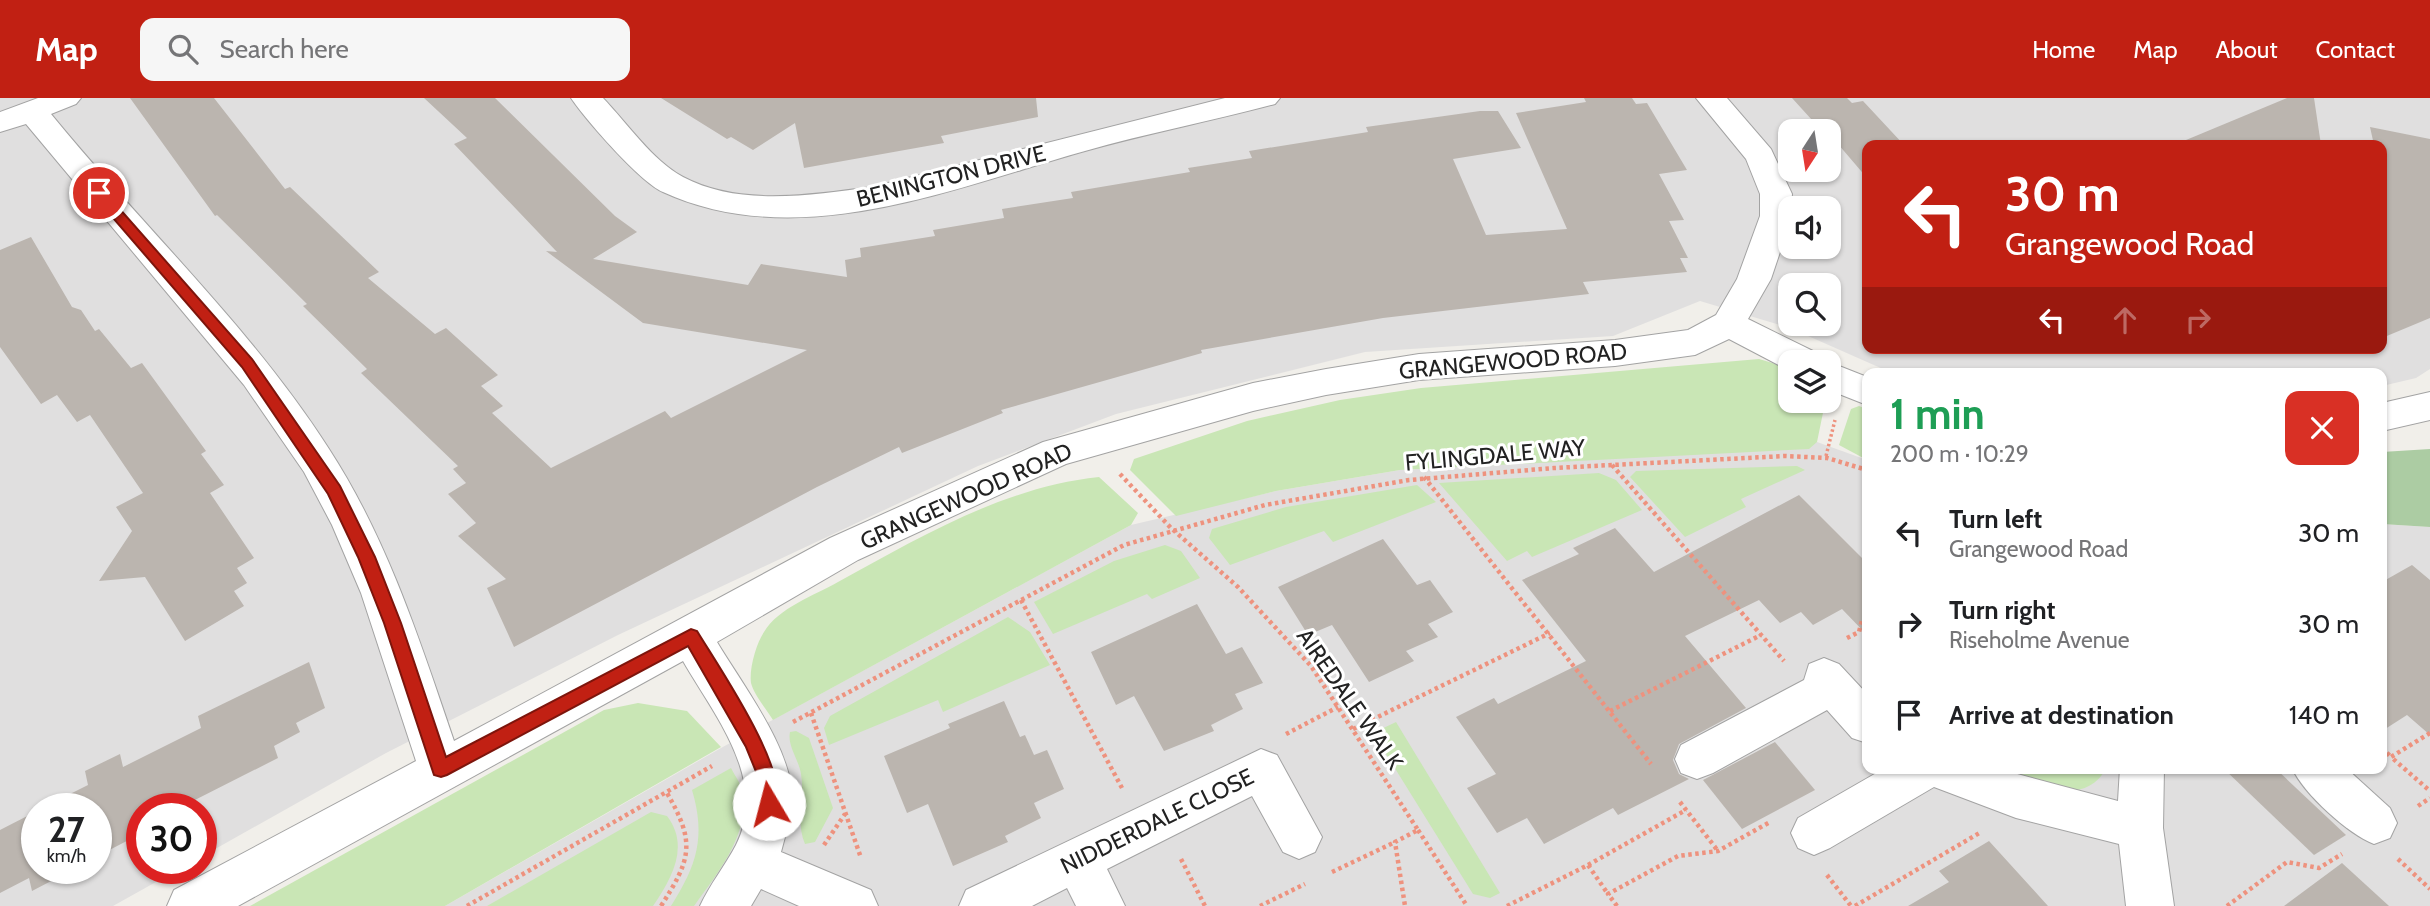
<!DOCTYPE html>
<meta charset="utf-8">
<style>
:root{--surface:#fff;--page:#f6f6f6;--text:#202124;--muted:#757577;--accent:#c12013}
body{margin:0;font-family:Cabin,sans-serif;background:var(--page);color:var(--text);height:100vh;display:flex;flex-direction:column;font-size:26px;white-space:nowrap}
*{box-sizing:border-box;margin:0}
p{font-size:23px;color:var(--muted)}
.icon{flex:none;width:38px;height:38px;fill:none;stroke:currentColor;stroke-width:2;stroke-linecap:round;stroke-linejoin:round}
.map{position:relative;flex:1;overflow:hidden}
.side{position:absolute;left:1862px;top:270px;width:525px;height:406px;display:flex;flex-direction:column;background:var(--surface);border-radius:14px;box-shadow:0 2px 5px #0004}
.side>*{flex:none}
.guide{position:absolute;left:1862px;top:42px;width:525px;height:214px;border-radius:14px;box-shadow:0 2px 5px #0004;background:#c12013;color:#fff;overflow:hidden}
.needle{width:46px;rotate:192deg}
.controls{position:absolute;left:1778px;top:21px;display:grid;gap:14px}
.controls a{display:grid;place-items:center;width:63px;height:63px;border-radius:14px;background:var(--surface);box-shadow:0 2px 5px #0004;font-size:35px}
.speed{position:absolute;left:21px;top:695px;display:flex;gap:14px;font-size:35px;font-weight:700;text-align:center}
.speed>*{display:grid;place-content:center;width:91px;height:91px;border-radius:50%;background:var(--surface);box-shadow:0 2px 5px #0004;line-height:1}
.speed small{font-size:18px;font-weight:400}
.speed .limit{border:10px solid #d22;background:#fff;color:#111}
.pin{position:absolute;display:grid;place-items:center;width:60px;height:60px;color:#fff;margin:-30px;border:4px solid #fff;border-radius:50%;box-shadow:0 2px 7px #0007}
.me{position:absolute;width:77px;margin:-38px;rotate:352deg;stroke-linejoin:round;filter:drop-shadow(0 0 5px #0008)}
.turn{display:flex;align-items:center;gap:24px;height:147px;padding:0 28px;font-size:32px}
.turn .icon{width:91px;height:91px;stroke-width:2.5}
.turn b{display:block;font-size:49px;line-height:60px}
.lanes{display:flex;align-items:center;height:66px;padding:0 28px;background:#0003;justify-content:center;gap:35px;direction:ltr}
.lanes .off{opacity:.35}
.round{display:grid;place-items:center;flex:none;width:74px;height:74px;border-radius:14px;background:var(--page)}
.headline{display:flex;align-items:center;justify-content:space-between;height:119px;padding:0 28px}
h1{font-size:42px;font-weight:700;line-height:52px;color:#1e9e55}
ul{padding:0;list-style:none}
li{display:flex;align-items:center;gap:21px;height:91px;padding:0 28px}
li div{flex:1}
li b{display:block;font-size:26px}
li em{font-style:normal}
header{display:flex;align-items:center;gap:42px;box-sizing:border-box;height:98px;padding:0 35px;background:var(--accent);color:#fff}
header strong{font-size:33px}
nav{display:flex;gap:38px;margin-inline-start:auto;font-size:24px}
.search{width:490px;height:63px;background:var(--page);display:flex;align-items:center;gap:18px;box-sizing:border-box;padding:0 24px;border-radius:14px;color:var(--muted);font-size:26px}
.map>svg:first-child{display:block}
.residential{fill:#e0dfdf;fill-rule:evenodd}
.grass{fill:#c9e6b5}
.forest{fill:#accca3}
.building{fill:#bbb5af}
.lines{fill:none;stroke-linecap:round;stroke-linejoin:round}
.minor-casing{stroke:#a3a3a3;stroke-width:2}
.path-far1{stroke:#ee927e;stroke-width:3.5;stroke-dasharray:2.5 2.5;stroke-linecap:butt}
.path{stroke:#ee927e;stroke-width:4.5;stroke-dasharray:3.5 3.5;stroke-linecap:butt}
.minor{fill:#fff;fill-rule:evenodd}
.route{fill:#c12013;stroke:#7d150c;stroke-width:2}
.labels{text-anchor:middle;stroke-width:6;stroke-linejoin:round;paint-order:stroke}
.street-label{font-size:23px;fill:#222;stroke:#fff}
</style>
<header>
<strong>Map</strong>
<div class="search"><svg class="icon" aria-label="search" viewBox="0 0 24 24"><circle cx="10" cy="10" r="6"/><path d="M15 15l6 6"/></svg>Search here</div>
<nav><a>Home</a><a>Map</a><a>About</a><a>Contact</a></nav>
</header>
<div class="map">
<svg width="2430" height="808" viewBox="0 0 2430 808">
<rect width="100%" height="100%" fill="#f1efea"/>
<g class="residential">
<path d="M0 0H2430V271L2416 280 2382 288V275H1892L1790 230 1700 203 1613 238 1365 254 1116 316 978 368 618 537 386 655 201 759V710H142V770H181L113 808H0ZM1790 33H1829V72H1790ZM1867 47H2382V250H1867ZM1790 110H1829V149H1790ZM1790 187H1829V226H1790ZM37 710H96V770H37Z"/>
<path d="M1817 344 1867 362V670H2382V426L2430 429V808H445L721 650 1131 427 1276 393 1400 372 1782 351Z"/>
</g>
<g class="grass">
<path d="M1759 261 1776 266 1790 275V303L1825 305 1817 344 1809 351 1400 372 1276 393 1176 418 1130 372 1134 361 1247 323 1340 302 1421 290Z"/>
<path d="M1859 308 1867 311V362L1839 347 1851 311Z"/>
<path d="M1797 368 1805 372 1741 401 1746 409 1685 439 1630 379 1636 373Z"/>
<path d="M1599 375 1616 382 1642 412 1532 459 1527 453 1507 463 1439 385Z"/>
<path d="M1099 379 1138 415 1131 427 773 622C767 612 754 597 751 585 749 571 756 546 764 534 778 510 815 497 838 484 920 439 1004 389 1099 379Z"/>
<path d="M1417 387 1436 404 1333 444 1324 433 1230 467 1209 440 1212 431 1286 409Z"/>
<path d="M1165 447 1181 453 1200 480 1152 501 1147 496 1053 536 1034 504 1114 463Z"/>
<path d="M1008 519 1030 534 1050 567 943 614 938 602 829 647 824 630 830 618Z"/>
<path d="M638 605 687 613 721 649 445 808H250L604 612Z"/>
<path d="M1396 624 1500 795 1490 800 1473 796 1373 635Z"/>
<path d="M796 633 809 640 833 710 815 744 805 746C795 722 805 700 801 676 799 662 787 648 790 634Z"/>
<path d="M731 670C735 678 744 690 744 700 746 741 717 776 694 808H671C697 767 706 739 692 692Z"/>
<path d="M2013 670H2106C2088 707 2037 693 2013 670Z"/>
<path d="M651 714 667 718C690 748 672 780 653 808H487Z"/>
</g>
<path class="forest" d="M2430 351V429L2382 426V354Z"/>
<g class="building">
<path d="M130 0H214L285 91 290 89 379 174 368 180 435 236 446 230 498 277 481 288 503 308 492 315 551 370 665 313 671 320 807 252 643 225 546 153 557 154 454 46 467 40 424 0H495L615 118 637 134 593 161 748 187 761 166 847 179 845 162 861 159 860 150 935 138 933 132 1004 120 1002 111 1073 100 1071 94 1190 74 1188 70 1252 60 1249 53 1368 34 1366 29 1480 13H1498L1521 50 1453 61 1486 137 1567 131 1516 15 1586 4 1584 0H1632L1636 6 1647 5 1687 72 1659 76 1684 122 1669 123 1688 160H1680L1687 174 1583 184 1589 196 1383 220 1201 252 1202 255 1001 312 1003 315 902 355 899 349 817 389 514 549 487 490 506 481 458 438 476 425 448 396 466 385 453 371 458 368 361 275 367 271 303 208 307 206 217 117 215 118Z"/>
<path d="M661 0H1036L1038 19 941 38 944 45 804 70 795 25 753 52 731 39 727 41Z"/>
<path d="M1792 0H1847L1852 5 1863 3 1904 47H1867V80L1838 46 1829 40V33H1822Z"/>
<path d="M2287 0H2314L2321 47H2174Z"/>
<path d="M2370 29 2430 41V220L2382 240V47H2374Z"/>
<path d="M31 139 72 209 81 212 95 233 99 231 131 270 142 265 206 353 201 356 224 387 210 395 254 460 237 470 247 485 234 493 244 508 185 543 145 479 99 483 132 433 116 409 143 395 90 317 77 324 57 297 41 306 0 249V152Z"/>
<path d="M1799 397 1867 465V537L1842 511 1813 527 1801 514 1780 525 1759 502 1685 538 1746 610 1679 646 1673 662 1679 676 1689 681 1618 717 1613 710 1544 746 1527 720 1497 735 1467 690 1496 676 1456 619 1494 600 1498 606 1586 563 1522 482 1579 456 1573 450 1615 430 1654 474Z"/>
<path d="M1383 441 1417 487 1430 482 1453 514 1428 526 1438 539 1406 553 1414 563 1369 584 1332 527 1308 537 1278 489Z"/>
<path d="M2412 467 2430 482V637L2407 617 2382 633V484Z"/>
<path d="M1197 506 1226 556 1242 549 1263 585 1235 596 1243 611 1211 627 1214 633 1164 653 1134 598 1116 607 1091 554Z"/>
<path d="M309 564 325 610 296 625 300 634 274 648 278 660 185 707 186 710H142V735L96 759V710H42L88 687 85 673 120 656 123 669 201 630 198 618Z"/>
<path d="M1004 603 1020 639 1025 637 1034 657 1047 652 1064 691 1034 705 1041 720 1005 738 1008 744 953 768 928 706 907 715 884 658 950 630 948 626Z"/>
<path d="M1775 644 1815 692 1742 731 1703 682Z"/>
<path d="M2223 670H2275L2346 737 2314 757Z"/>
<path d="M37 713V770H76L32 793 29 780 0 795V732Z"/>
<path d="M1989 743 2048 808H1908L1949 784 1939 773Z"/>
<path d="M2342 765 2389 808H2284Z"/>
</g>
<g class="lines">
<defs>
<g id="minor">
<path d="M38 0H81L76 6 51 16C142 128 251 229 329 351 387 440 420 543 454 643L830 440 1043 344 1253 285 1326 271 1419 256 1615 242 1688 232 1716 217 1737 181 1760 118V96L1746 61 1696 0H1727L1771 51 1792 96 1790 124 1771 181 1748 221 1817 255 1822 264H1790V273L1729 241 1695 257 1615 268 1419 282 1326 297 1253 313 1066 366 858 462 717 544C742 586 796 656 792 706 790 722 785 739 781 754L871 792 878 808H799L761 791 751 808H700C710 786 725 768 736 747 769 682 714 617 683 563L238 808H167L174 792 416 663 361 495 332 427 304 374 244 287 26 26 0 34V14Z"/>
<path d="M571 0H603C627 25 652 62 683 79 740 109 811 97 872 89L1225 0H1280L1275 6C1212 23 1148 35 1085 53 953 90 798 156 663 94 640 84 586 22 571 0Z"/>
<path d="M1827 264H1829L1867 279V307L1829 292Z"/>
<path d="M2430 294V322L2382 333V305Z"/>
<path d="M1824 560 1839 566 1867 596V645L1852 640 1827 612 1713 675 1697 681 1681 675 1675 661 1681 647 1804 582 1809 566Z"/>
<path d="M1261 651 1277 657 1322 739 1315 754 1299 761 1283 754 1252 698 1107 771 1125 808H1076L1067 790 1032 808H959L966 792Z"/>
<path d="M1885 670H1995L2118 703 2120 670H2164L2163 730 2174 808H2126L2119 746 2016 720 1934 689 1830 750 1814 757 1798 750 1791 735 1798 720Z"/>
<path d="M2292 670H2346L2390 710 2397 725 2390 740 2374 746C2348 736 2304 696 2292 670Z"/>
</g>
</defs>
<use href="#minor" class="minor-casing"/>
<path class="path-far1" d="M1826 358 1835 322"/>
<g class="path">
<path d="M1612 367 1784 563"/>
<path d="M1120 376 1171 430 1238 489 1311 568 1418 732 1395 744 1405 808"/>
<path d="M1424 379 1651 666"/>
<path d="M1021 502 1122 690"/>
<path d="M1847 540 1859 534 1862 522 1867 520"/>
<path d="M1610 613 1761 537"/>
<path d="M811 615 861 760"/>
<path d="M793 624 1124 447 1265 407 1409 382 1554 370 1785 358 1827 360 1867 372"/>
<path d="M1353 631 1550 535"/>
<path d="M2430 635 2391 659 2430 693"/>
<path d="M1286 636 1338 609"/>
<path d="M2382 650 2391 659"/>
<path d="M1680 704 1718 753"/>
<path d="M2418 708 2430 700"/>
<path d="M1418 732 1467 808"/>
<path d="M824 747 845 716"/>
<path d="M1181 761 1205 808"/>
<path d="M2398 761 2430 791"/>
<path d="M1588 767 1686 712"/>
<path d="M1332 774 1395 744"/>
<path d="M1827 777 1851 808"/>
<path d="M467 808 712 668"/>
<path d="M661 808C691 761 696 745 667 695"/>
<path d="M1260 808 1305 786"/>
<path d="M1507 808 1588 767 1608 796"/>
<path d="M1617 808 1608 796 1678 758 1718 753 1770 724"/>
<path d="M1855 808 1981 734"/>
<path d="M2227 808 2287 764 2319 770 2342 756"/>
</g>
<use href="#minor" class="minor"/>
</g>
<path class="route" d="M99 91 103 92 252 261 340 388 375 459 401 525 446 659 691 531 697 533C718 568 792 675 776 713L769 715 762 713 759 681 746 649 688 548 447 677 441 679 434 677 384 525 358 459 328 396 242 269 94 98 92 95Z"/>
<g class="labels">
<g class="street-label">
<text transform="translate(951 78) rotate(-14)" y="8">BENINGTON DRIVE</text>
<text transform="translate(1513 263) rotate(-5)" y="8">GRANGEWOOD ROAD</text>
<text transform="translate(1495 357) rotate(-5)" y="8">FYLINGDALE WAY</text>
<text transform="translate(966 398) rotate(-24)" y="8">GRANGEWOOD ROAD</text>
<text transform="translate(1350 601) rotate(55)" y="8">AIREDALE WALK</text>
<text transform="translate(1157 723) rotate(-26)" y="8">NIDDERDALE CLOSE</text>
</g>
</g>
</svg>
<div class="controls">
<a><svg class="needle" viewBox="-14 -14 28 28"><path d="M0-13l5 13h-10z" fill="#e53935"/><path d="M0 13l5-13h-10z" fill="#757577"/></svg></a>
<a><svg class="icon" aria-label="sound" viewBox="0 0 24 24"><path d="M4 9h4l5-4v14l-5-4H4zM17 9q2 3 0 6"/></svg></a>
<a><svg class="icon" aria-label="search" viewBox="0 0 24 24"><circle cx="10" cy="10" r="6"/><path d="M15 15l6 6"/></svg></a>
<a><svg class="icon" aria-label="layers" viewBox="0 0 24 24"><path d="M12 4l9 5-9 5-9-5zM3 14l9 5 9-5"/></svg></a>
</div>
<div class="speed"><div>27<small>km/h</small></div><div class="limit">30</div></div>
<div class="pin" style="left:99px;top:95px;background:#d93025"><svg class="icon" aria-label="arrive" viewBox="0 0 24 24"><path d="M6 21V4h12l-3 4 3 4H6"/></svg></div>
<svg class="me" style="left:769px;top:706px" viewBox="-20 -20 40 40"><circle r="19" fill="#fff"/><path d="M0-13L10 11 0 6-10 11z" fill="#c12013"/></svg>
<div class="guide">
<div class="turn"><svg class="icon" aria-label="left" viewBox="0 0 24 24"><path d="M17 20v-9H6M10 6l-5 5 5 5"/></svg><div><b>30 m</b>Grangewood Road</div></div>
<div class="lanes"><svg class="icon" aria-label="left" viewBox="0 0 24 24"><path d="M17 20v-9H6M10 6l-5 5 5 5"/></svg><svg class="icon off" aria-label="ahead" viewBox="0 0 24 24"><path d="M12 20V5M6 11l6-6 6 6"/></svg><svg class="icon off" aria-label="right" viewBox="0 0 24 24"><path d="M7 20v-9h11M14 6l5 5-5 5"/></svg></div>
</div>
<section class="side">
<div class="headline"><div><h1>1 min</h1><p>200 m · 10:29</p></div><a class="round" style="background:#d93025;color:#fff"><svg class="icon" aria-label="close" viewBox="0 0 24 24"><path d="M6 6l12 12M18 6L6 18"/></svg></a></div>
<ul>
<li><svg class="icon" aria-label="left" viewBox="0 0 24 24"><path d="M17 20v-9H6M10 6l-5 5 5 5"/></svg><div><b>Turn left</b><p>Grangewood Road</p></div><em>30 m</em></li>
<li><svg class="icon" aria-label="right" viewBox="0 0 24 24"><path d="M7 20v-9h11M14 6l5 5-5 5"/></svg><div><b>Turn right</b><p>Riseholme Avenue</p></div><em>30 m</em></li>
<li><svg class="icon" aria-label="arrive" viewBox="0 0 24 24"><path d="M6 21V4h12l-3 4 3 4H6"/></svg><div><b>Arrive at destination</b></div><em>140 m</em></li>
</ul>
</section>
</div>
